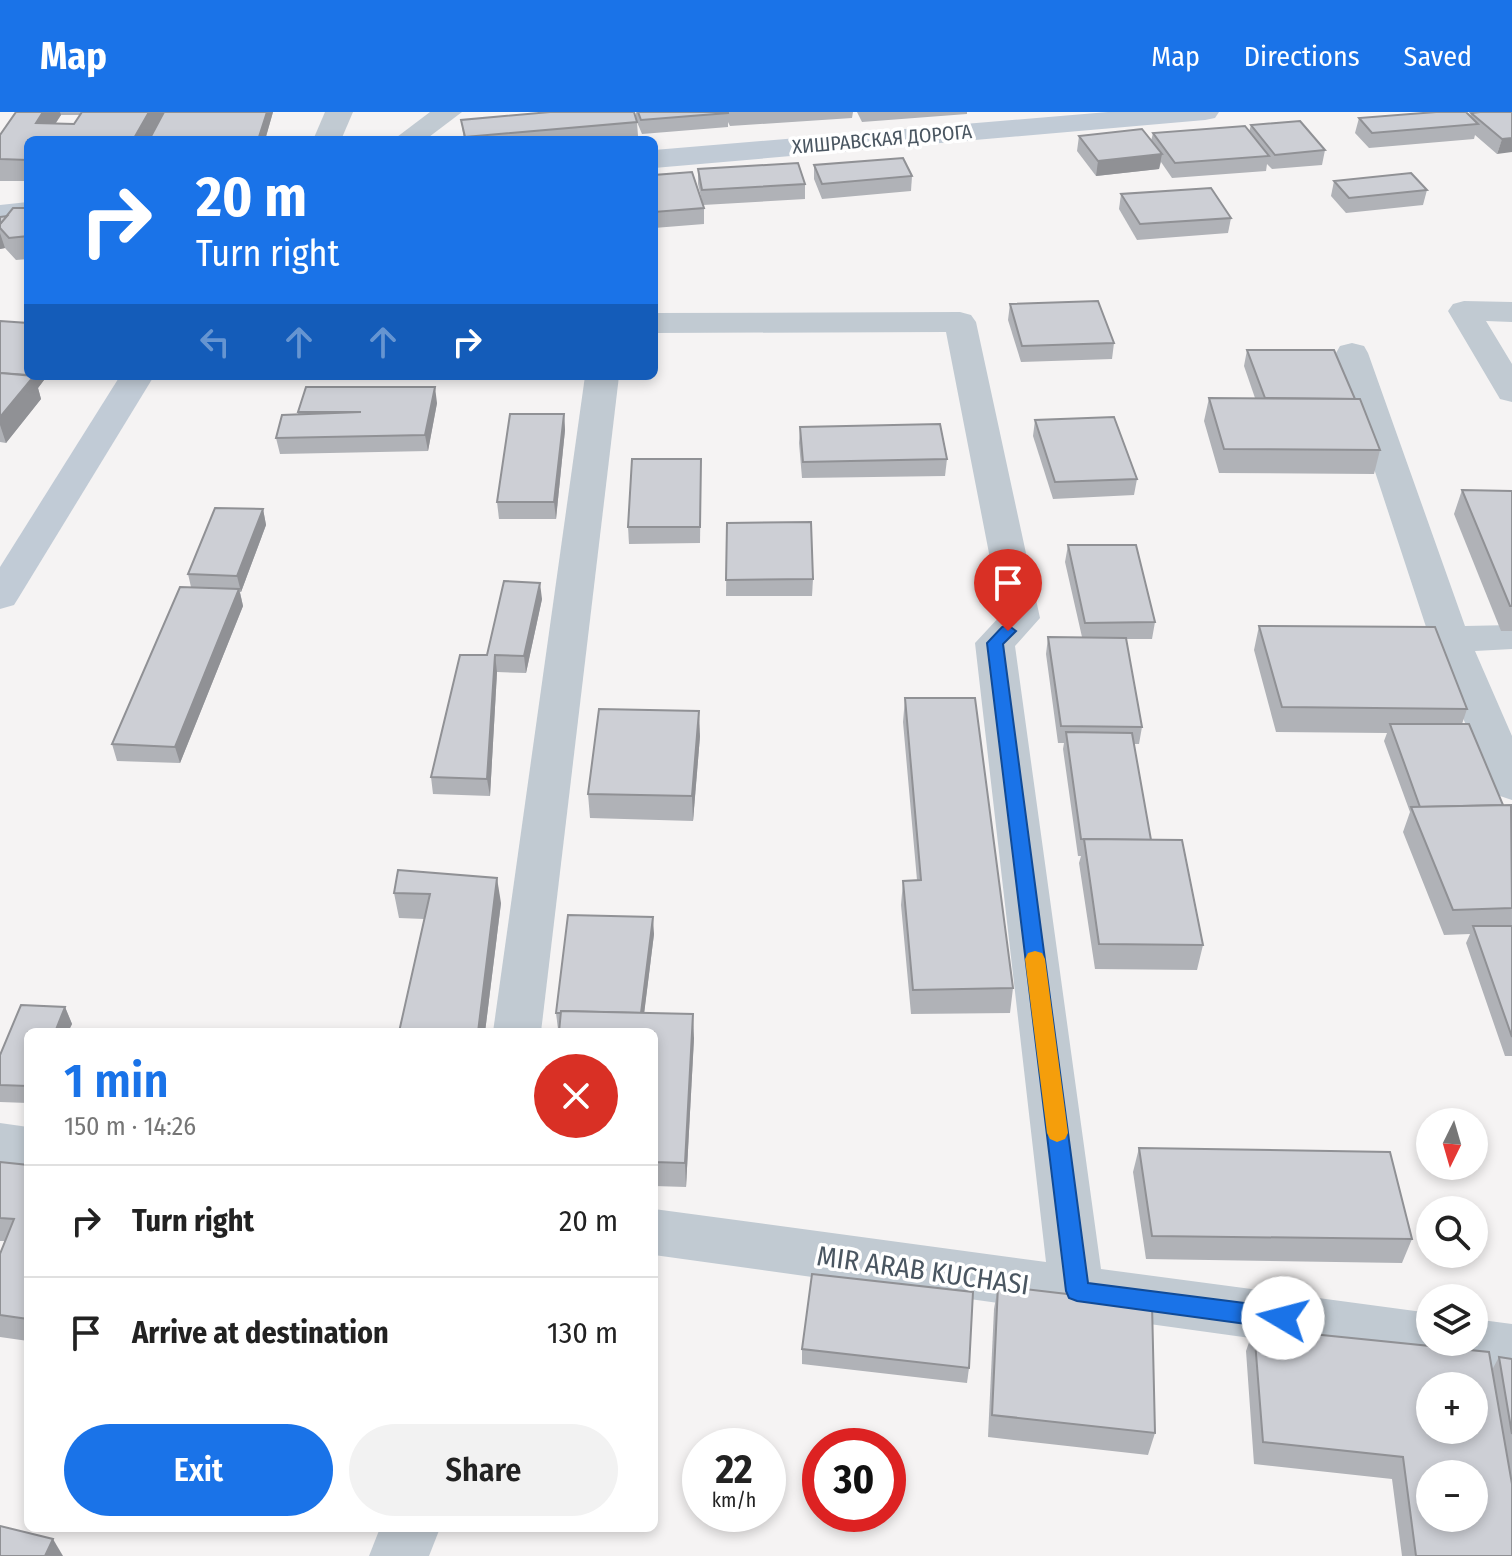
<!DOCTYPE html>
<meta charset="utf-8">
<style>
:root{--surface:#fff;--page:#f2f2f2;--text:#222;--muted:#767676;--line:#e0e0e0;--accent:#1a73e8}
body{margin:0;font-family:"Fira Sans Condensed",sans-serif;background:var(--page);color:var(--text);height:100vh;display:flex;flex-direction:column;font-size:30px;white-space:nowrap}
*{box-sizing:border-box;margin:0}
p{font-size:26px;color:var(--muted)}
.icon{flex:none;width:44px;height:44px;fill:none;stroke:currentColor;stroke-width:2;stroke-linecap:round;stroke-linejoin:round}
.map{position:relative;flex:1;overflow:hidden}
.details{position:absolute;left:24px;top:916px;width:634px;height:504px;display:flex;flex-direction:column;background:var(--surface);border-radius:12px;box-shadow:0 4px 12px #0003}
.details>*{flex:none}
.top-card{position:absolute;left:24px;top:24px;width:634px;height:244px;border-radius:12px;box-shadow:0 4px 12px #0003;background:#1a73e8;color:#fff;overflow:hidden}
.needle{width:52px;rotate:185deg}
.buttons{position:absolute;left:1416px;top:996px;display:grid;gap:16px}
.buttons a{display:grid;place-items:center;width:72px;height:72px;border-radius:50%;background:var(--surface);box-shadow:0 4px 12px #0003;font-size:40px}
.speed{position:absolute;left:682px;top:1316px;display:flex;gap:16px;font-size:40px;font-weight:700;text-align:center}
.speed>*{display:grid;place-content:center;width:104px;height:104px;border-radius:50%;background:var(--surface);box-shadow:0 4px 12px #0003;line-height:1}
.speed small{font-size:20px;font-weight:400}
.speed .limit{border:12px solid #d22;background:#fff;color:#111}
.pin{position:absolute;display:grid;place-items:center;width:68px;height:68px;color:#fff;margin:-82px -34px;border-radius:50% 50% 50% 0;rotate:-45deg;box-shadow:0 0 8px #0007}
.pin .icon{rotate:45deg}
.me{position:absolute;width:88px;margin:-44px;rotate:278deg;stroke-linejoin:round;filter:drop-shadow(0 0 6px #0008)}
.turn{display:flex;align-items:center;gap:28px;height:168px;padding:0 40px;font-size:36px}
.turn .icon{width:104px;height:104px;stroke-width:2.5}
.turn b{display:block;font-size:56px;line-height:68px}
.lanes{display:flex;align-items:center;height:76px;padding:0 40px;background:#0003;justify-content:center;gap:40px;direction:ltr}
.lanes .off{opacity:.35}
.round{display:grid;place-items:center;flex:none;width:84px;height:84px;border-radius:42px;background:var(--page)}
.headline{display:flex;align-items:center;justify-content:space-between;height:136px;padding:0 40px}
h1{font-size:48px;font-weight:600;line-height:60px;color:var(--accent)}
.button{display:flex;gap:16px;margin-top:auto;padding:16px 40px}
.button a{flex:1;height:92px;border-radius:48px;background:var(--accent);color:#fff;font-size:32px;font-weight:600;line-height:92px;text-align:center}
.button a+a{background:var(--page);color:var(--text)}
ul{padding:0;list-style:none}
li{display:flex;align-items:center;gap:24px;height:112px;padding:0 40px;border-top:2px solid var(--line)}
li div{flex:1}
li b{display:block;font-size:30px}
li em{font-style:normal}
header{display:flex;align-items:center;gap:48px;box-sizing:border-box;height:112px;padding:0 40px;background:var(--accent);color:#fff}
header strong{font-size:38px}
nav{display:flex;gap:44px;margin-inline-start:auto;font-size:28px}
.map>svg:first-child{display:block}
.lines{fill:none;stroke-linecap:round;stroke-linejoin:round}
.minor{fill:#c1cad2;fill-rule:evenodd}
.secondary{fill:#c1cbd6;fill-rule:evenodd}
.wall{fill:#b0b2b7;fill-rule:evenodd}
.shaded-wall{fill:#909195}
.building{fill:#cdcfd5;stroke:#909195;stroke-width:2;fill-rule:evenodd}
.route{fill:#1a73e8;stroke:#114b97;stroke-width:2}
.slow{fill:#f59e0b}
.labels{text-anchor:middle;stroke-width:7;stroke-linejoin:round;paint-order:stroke}
.far-street-label{font-size:20px;fill:#4a5661;stroke:#fff}
.near-street-label{font-size:28px;fill:#4a5661;stroke:#fff}
</style>
<header>
<strong>Map</strong>
<nav><a>Map</a><a>Directions</a><a>Saved</a></nav>
</header>
<div class="map">
<svg width="1512" height="1444" viewBox="0 0 1512 1444">
<rect width="100%" height="100%" fill="#f5f3f3"/>
<g class="lines">
<g class="minor">
<path d="M325 0H353L341 28H313Z"/>
<path d="M430 0H462L425 28H393Z"/>
<path d="M1464 189 1512 190V210L1486 209 1512 252V290L1500 287 1448 199 1453 192Z"/>
<path d="M960 200 971 203 976 210 1040 506 1015 534 1101 1157 1430 1201V1230H1474V1207L1512 1212V1262L1462 1255 1442 1247 1430 1251 654 1143V1097L1046 1150 975 531 1001 503 946 220 654 221V201Z"/>
<path d="M1352 231 1364 234 1368 241 1465 514 1512 513V537L1475 539 1512 624V688L1497 683 1491 673 1430 527 1336 241 1340 234Z"/>
<path d="M585 264H619L541 920H493Z"/>
<path d="M0 1011 28 1015V1057L0 1053Z"/>
<path d="M380 1416H440L429 1444H369Z"/>
</g>
<g class="secondary">
<path d="M1108 0H1219L1215 6 1205 8 654 56V38Z"/>
<path d="M28 90V108L0 111V93Z"/>
<path d="M120 264H154L19 485 14 493 0 497V455Z"/>
</g>
</g>
<g class="wall">
<path d="M16 0H273L265 28H28V69H0V23ZM61 3H80L74 12 56 11Z"/>
<path d="M636 0H853L852 6 730 14 728 10V15L642 22 637 10 638 24 598 28H464L461 8 636 6Z"/>
<path d="M857 0H967V2L862 10Z"/>
<path d="M1512 0 1497 42 1475 23 1474 27 1369 36 1355 21 1359 6 1470 4 1471 1Z"/>
<path d="M1251 13 1325 38 1322 53 1272 57 1267 52 1266 59 1172 66 1161 50 1159 57 1096 64 1077 39 1079 24 1151 29 1153 21 1249 20Z"/>
<path d="M814 53 912 64 911 79 822 87 814 67Z"/>
<path d="M698 57 805 72V87L703 93 698 72Z"/>
<path d="M654 63 704 96V112L654 116Z"/>
<path d="M1334 69 1427 78 1423 93 1346 101 1331 84Z"/>
<path d="M1121 82 1231 106 1228 121 1137 128 1119 97Z"/>
<path d="M28 96V147L16 148 5 136 0 137V105L7 104Z"/>
<path d="M1010 192 1114 231 1112 247 1021 250 1008 208Z"/>
<path d="M0 209 28 264H47L38 276 41 287 6 331 0 330Z"/>
<path d="M1247 238 1355 287 1380 338 1374 362 1219 361 1204 309 1209 286H1255L1244 254Z"/>
<path d="M437 291 428 339 280 342 276 326 298 303V300Z"/>
<path d="M564 302 565 318 556 407H499L497 390Z"/>
<path d="M1035 308 1137 367 1134 383 1053 387 1033 324Z"/>
<path d="M800 315 947 347 945 364 802 366 799 331Z"/>
<path d="M701 363 700 431 629 432 628 415Z"/>
<path d="M1462 378 1512 379V519H1501L1454 402Z"/>
<path d="M263 397 266 413 241 480H240L243 494 180 651 117 649 112 632 191 475 188 462Z"/>
<path d="M727 411 813 467 812 484H726Z"/>
<path d="M1068 433 1155 510 1152 527H1126L1142 615 1139 632H1133L1151 728 1203 833 1197 858 1095 857 1079 751 1081 744H1078L1063 637 1064 631H1058L1046 542 1048 525H1082L1065 450Z"/>
<path d="M542 487 526 561 497 560 490 684 433 682 431 665 487 543Z"/>
<path d="M1259 514 1467 597 1462 612 1503 693 1512 694V944H1505L1466 831 1470 822 1444 823 1403 720 1410 700 1384 629 1387 621 1276 620 1254 538Z"/>
<path d="M905 586 1013 876 1010 901 911 902 901 793 903 769 917 768 903 610Z"/>
<path d="M700 624 693 709 590 706 588 682Z"/>
<path d="M398 758 501 791 485 920H399L424 807 399 806 394 781Z"/>
<path d="M654 822 644 901 694 926 686 1075 654 1074V920L558 917 556 901Z"/>
<path d="M21 893 65 895 72 912 68 920H28V991L0 990V943Z"/>
<path d="M1139 1036 1412 1127 1402 1151 1146 1147 1133 1060Z"/>
<path d="M0 1050 28 1053V1229L0 1225V1142L5 1129H0Z"/>
<path d="M998 1174 1155 1321 1148 1343 988 1325 994 1197Z"/>
<path d="M1254 1216 1492 1258 1499 1245 1512 1247V1444H1402L1392 1367 1254 1352 1246 1239Z"/>
<path d="M802 1237 969 1256 967 1271 802 1252Z"/>
</g>
<g class="shaded-wall">
<path d="M43 0H60L61 3 44 28 36 11Z"/>
<path d="M149 0H165L150 28H133Z"/>
<path d="M267 0H273L265 28H258Z"/>
<path d="M1512 26V40L1497 42 1502 27Z"/>
<path d="M1162 42 1159 57 1096 64 1098 49Z"/>
<path d="M0 121 5 136 0 137Z"/>
<path d="M29 264H47L38 276 41 287 6 331 0 313V305Z"/>
<path d="M435 275 437 291 428 339 425 323Z"/>
<path d="M564 302 565 318 556 407 554 390Z"/>
<path d="M263 397 266 413 241 480 237 464Z"/>
<path d="M540 471 542 487 526 561 524 544Z"/>
<path d="M239 477 243 494 180 651 175 635Z"/>
<path d="M495 543 497 560 490 684 487 667Z"/>
<path d="M699 599 700 624 693 709 692 684Z"/>
<path d="M497 766 501 791 485 920H478Z"/>
<path d="M653 805 654 822 642 919 641 903Z"/>
<path d="M65 895 72 912 68 920H55Z"/>
<path d="M693 902 694 926 686 1075 685 1051Z"/>
<path d="M53 1427 63 1444H45Z"/>
</g>
<g class="building">
<path d="M16 0H43L36 11 74 12 82 0H149L133 28H28V48L0 47V23Z"/>
<path d="M164 0H267L258 28H149Z"/>
<path d="M550 0H634L637 10 465 25 461 8Z"/>
<path d="M638 0H728V1L641 8Z"/>
<path d="M1436 0H1466L1478 12 1372 21 1359 6Z"/>
<path d="M1480 0H1512V26L1502 27 1471 1Z"/>
<path d="M1300 9 1325 38 1275 43 1251 13Z"/>
<path d="M1245 14 1269 44 1175 51 1153 21Z"/>
<path d="M1142 17 1162 42 1098 49 1079 24Z"/>
<path d="M903 46 912 64 822 72 814 53Z"/>
<path d="M798 51 805 72 702 78 698 57Z"/>
<path d="M692 60 704 96 654 100V63Z"/>
<path d="M1411 61 1427 78 1349 86 1334 69Z"/>
<path d="M1211 76 1231 106 1140 112 1121 82Z"/>
<path d="M13 96H28V124L9 126 0 116V112Z"/>
<path d="M7 104 0 112V105Z"/>
<path d="M1098 189 1114 231 1022 234 1010 192Z"/>
<path d="M0 209 28 211V263L0 261Z"/>
<path d="M1247 238H1334L1355 287 1265 286Z"/>
<path d="M0 261 34 264 0 305Z"/>
<path d="M306 275H435L425 323 276 326 282 303 361 300H298Z"/>
<path d="M1209 286 1360 287 1380 338 1224 337Z"/>
<path d="M510 302H564L554 390H497Z"/>
<path d="M1114 305 1137 367 1055 370 1035 308Z"/>
<path d="M940 312 947 347 803 350 800 315Z"/>
<path d="M632 347H701L700 415H628Z"/>
<path d="M1462 378 1512 379V494H1510Z"/>
<path d="M215 396 263 397 237 464 188 462Z"/>
<path d="M811 410 813 467 726 468 727 411Z"/>
<path d="M1068 433H1136L1155 510 1085 511Z"/>
<path d="M504 469 540 471 524 544 495 543 487 667 431 665 460 543H487Z"/>
<path d="M180 475 239 477 175 635 112 632Z"/>
<path d="M1259 514 1435 515 1467 597 1282 595Z"/>
<path d="M1048 525 1126 526 1142 615 1061 614Z"/>
<path d="M905 586H975L1013 876 913 878 903 769 921 768Z"/>
<path d="M599 597 699 599 692 684 588 682Z"/>
<path d="M1390 612H1469L1503 693 1420 695Z"/>
<path d="M1066 620 1132 621 1151 728 1081 727Z"/>
<path d="M1511 693 1512 796 1453 798 1411 695Z"/>
<path d="M1084 727 1182 728 1203 833 1099 832Z"/>
<path d="M398 758 497 766 478 920H399L430 782 394 781Z"/>
<path d="M568 803 653 805 641 901 561 899V901H556Z"/>
<path d="M1473 814H1512V925Z"/>
<path d="M21 893 65 895 55 920H28V974L0 973V943Z"/>
<path d="M561 899 693 902 685 1051 654 1050V920H559Z"/>
<path d="M1139 1036 1390 1040 1412 1127 1152 1124Z"/>
<path d="M0 1050 28 1053V1207L0 1203V1142L14 1107 0 1106Z"/>
<path d="M812 1162 973 1180 969 1256 802 1237Z"/>
<path d="M998 1174 1152 1192 1155 1321 992 1303Z"/>
<path d="M1254 1216 1489 1240 1512 1372V1444H1416L1403 1345 1263 1330ZM1430 1274H1474V1318H1430ZM1430 1362H1474V1406H1430Z"/>
<path d="M1499 1245 1512 1247V1322Z"/>
<path d="M0 1414 53 1427 45 1444H0Z"/>
</g>
<path class="route" d="M1008 513 1016 519 1003 532 1088 1171 1283 1196 1291 1199 1294 1206 1291 1214 1283 1217 1077 1189 1069 1186 1066 1179 987 531 1002 515Z"/>
<path class="slow" d="M1035 839 1042 841 1045 847 1068 1021 1065 1027 1057 1030 1050 1027 1047 1021 1025 847 1028 841Z"/>
<g class="labels">
<g class="far-street-label">
<text transform="translate(882 27) rotate(-5)" y="7">ХИШРАВСКАЯ ДОРОГА</text>
</g>
<g class="near-street-label">
<text transform="translate(923 1158) rotate(8)" y="10">MIR ARAB KUCHASI</text>
</g>
</g>
</svg>
<div class="buttons">
<a><svg class="needle" viewBox="-14 -14 28 28"><path d="M0-13l5 13h-10z" fill="#e53935"/><path d="M0 13l5-13h-10z" fill="#767676"/></svg></a>
<a><svg class="icon" aria-label="search" viewBox="0 0 24 24"><circle cx="10" cy="10" r="6"/><path d="M15 15l6 6"/></svg></a>
<a><svg class="icon" aria-label="layers" viewBox="0 0 24 24"><path d="M12 4l9 5-9 5-9-5zM3 14l9 5 9-5"/></svg></a>
<a>+</a>
<a>−</a>
</div>
<div class="speed"><div>22<small>km/h</small></div><div class="limit">30</div></div>
<div class="pin" style="left:1008px;top:519px;background:#d93025"><svg class="icon" aria-label="arrive" viewBox="0 0 24 24"><path d="M6 21V4h12l-3 4 3 4H6"/></svg></div>
<svg class="me" style="left:1283px;top:1206px" viewBox="-20 -20 40 40"><circle r="19" fill="#fff"/><path d="M0-13L10 11 0 6-10 11z" fill="#1a73e8"/></svg>
<div class="top-card">
<div class="turn"><svg class="icon" aria-label="right" viewBox="0 0 24 24"><path d="M7 20v-9h11M14 6l5 5-5 5"/></svg><div><b>20 m</b>Turn right</div></div>
<div class="lanes"><svg class="icon off" aria-label="left" viewBox="0 0 24 24"><path d="M17 20v-9H6M10 6l-5 5 5 5"/></svg><svg class="icon off" aria-label="ahead" viewBox="0 0 24 24"><path d="M12 20V5M6 11l6-6 6 6"/></svg><svg class="icon off" aria-label="ahead" viewBox="0 0 24 24"><path d="M12 20V5M6 11l6-6 6 6"/></svg><svg class="icon" aria-label="right" viewBox="0 0 24 24"><path d="M7 20v-9h11M14 6l5 5-5 5"/></svg></div>
</div>
<section class="details">
<div class="headline"><div><h1>1 min</h1><p>150 m · 14:26</p></div><a class="round" style="background:#d93025;color:#fff"><svg class="icon" aria-label="close" viewBox="0 0 24 24"><path d="M6 6l12 12M18 6L6 18"/></svg></a></div>
<ul>
<li><svg class="icon" aria-label="right" viewBox="0 0 24 24"><path d="M7 20v-9h11M14 6l5 5-5 5"/></svg><div><b>Turn right</b></div><em>20 m</em></li>
<li><svg class="icon" aria-label="arrive" viewBox="0 0 24 24"><path d="M6 21V4h12l-3 4 3 4H6"/></svg><div><b>Arrive at destination</b></div><em>130 m</em></li>
</ul>
<div class="button"><a>Exit</a><a>Share</a></div>
</section>
</div>
